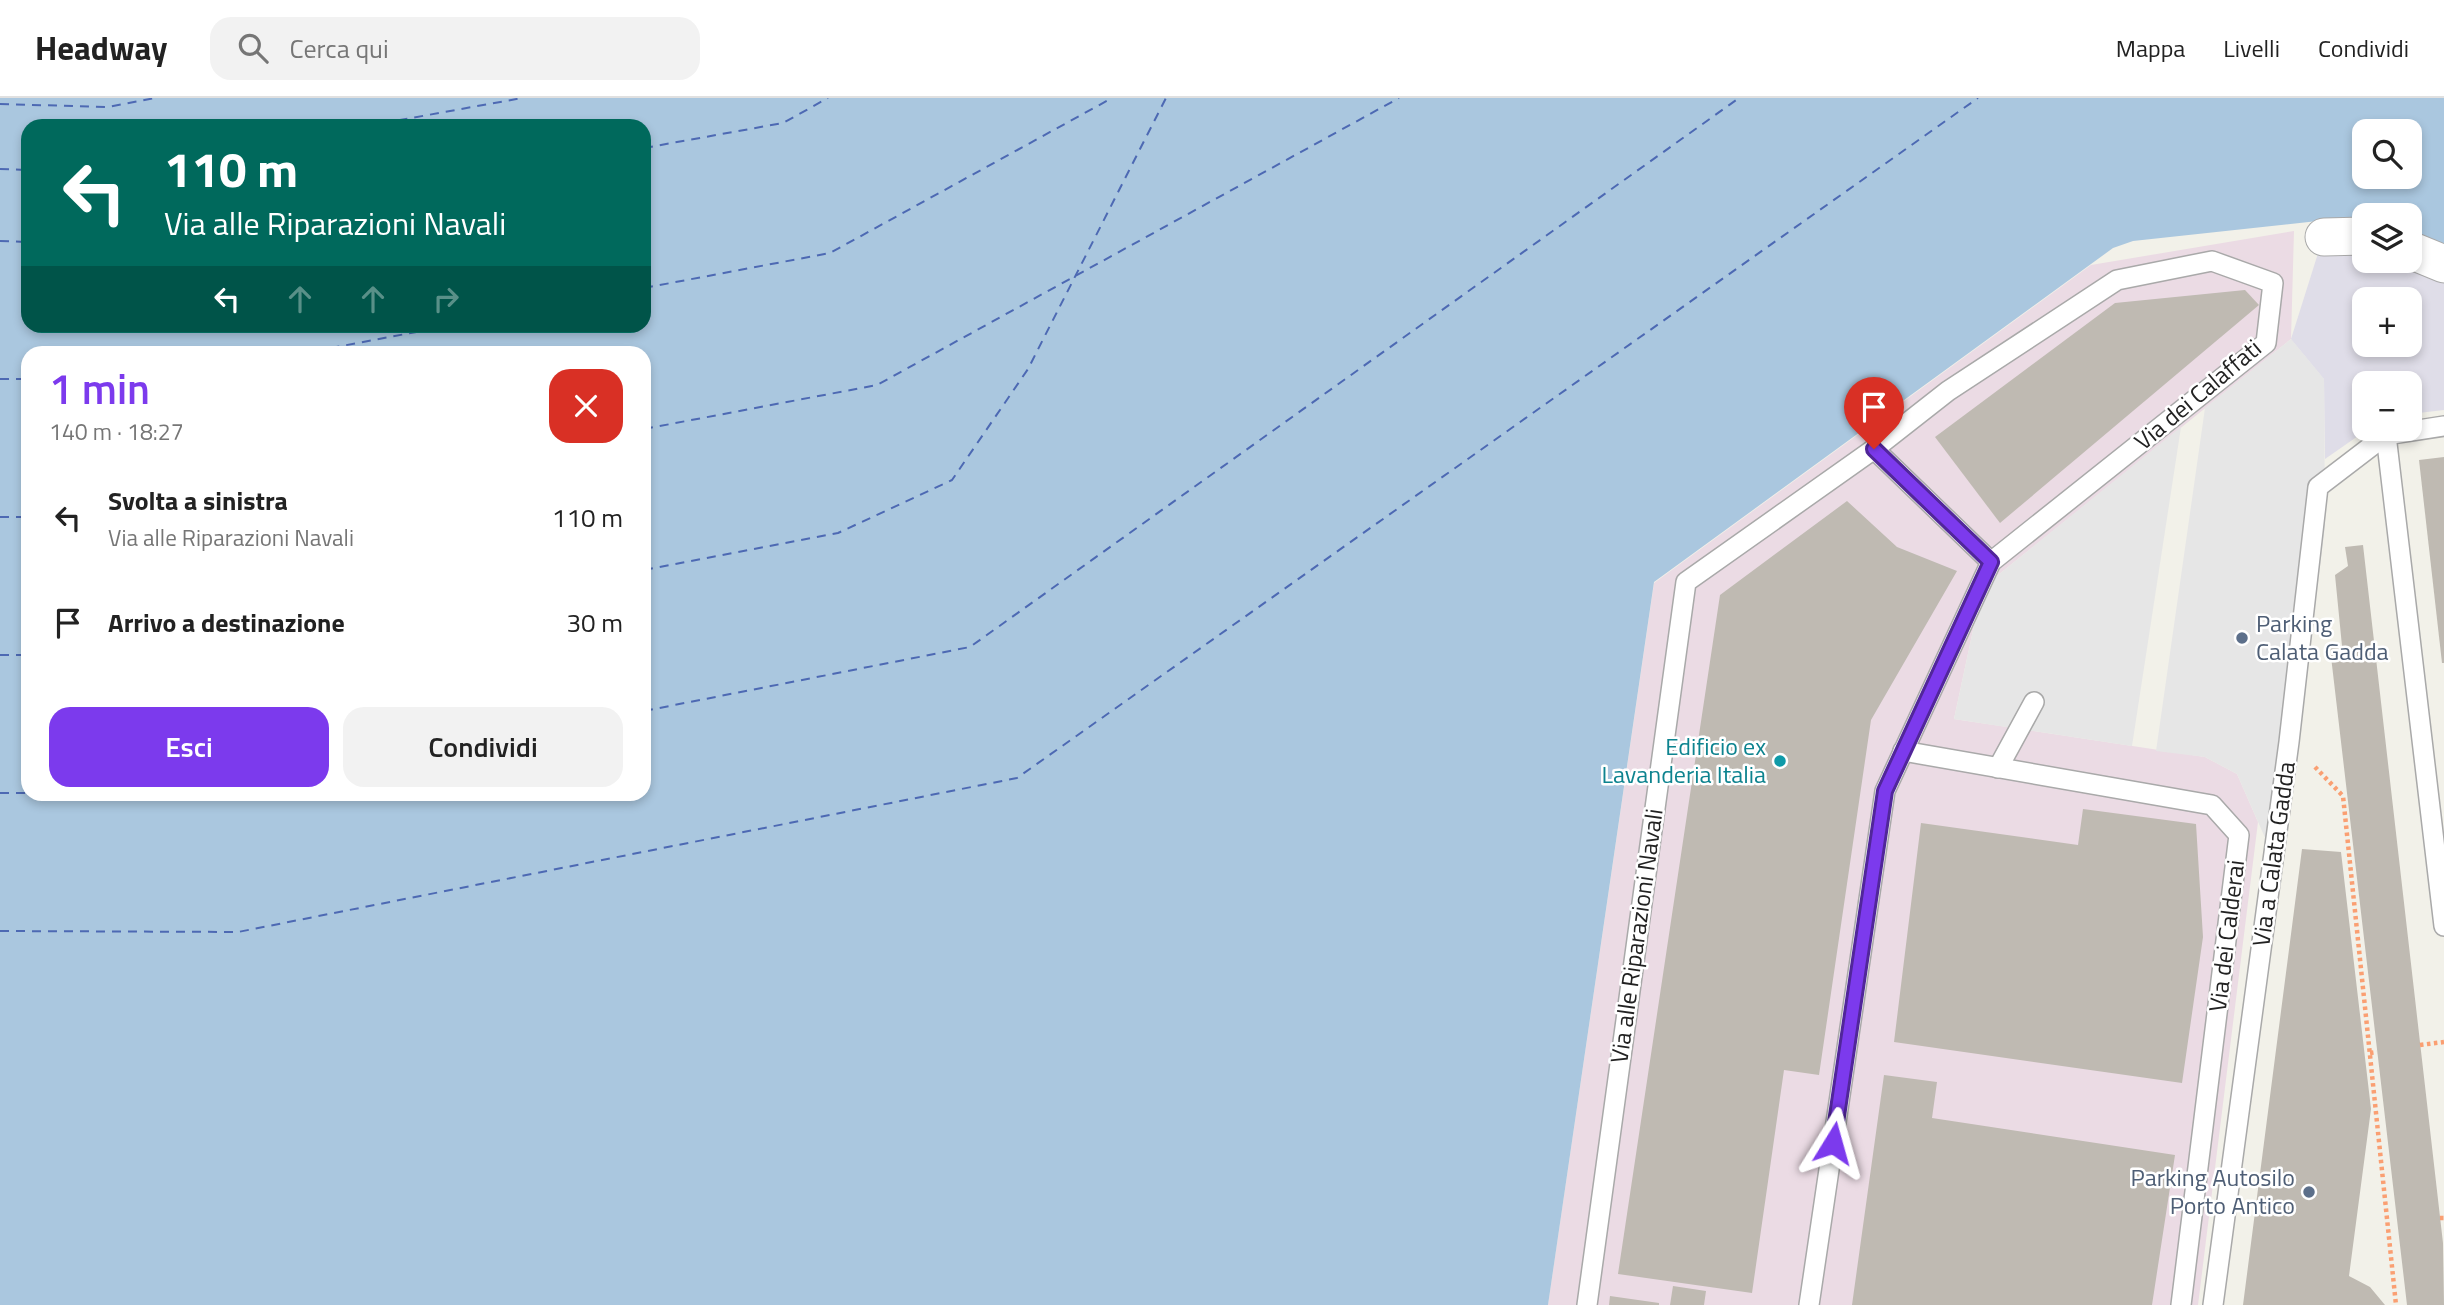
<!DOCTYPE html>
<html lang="it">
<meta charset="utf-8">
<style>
:root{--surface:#fff;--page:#f2f2f2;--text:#222;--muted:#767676;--line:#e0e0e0;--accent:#7c3aed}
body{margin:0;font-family:"Titillium Web",sans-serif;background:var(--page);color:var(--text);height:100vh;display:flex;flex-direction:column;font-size:26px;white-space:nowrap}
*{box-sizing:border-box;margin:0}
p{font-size:23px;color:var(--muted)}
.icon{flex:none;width:38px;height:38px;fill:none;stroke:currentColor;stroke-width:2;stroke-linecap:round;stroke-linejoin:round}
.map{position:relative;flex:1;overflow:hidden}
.drawer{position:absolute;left:21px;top:248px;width:630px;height:455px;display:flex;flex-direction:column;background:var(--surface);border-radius:21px;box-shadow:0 4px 10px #0003}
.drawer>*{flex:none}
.guide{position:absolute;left:21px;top:21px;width:630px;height:214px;border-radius:21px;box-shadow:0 4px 10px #0003;background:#00695c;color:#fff;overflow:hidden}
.fabs{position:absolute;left:2352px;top:21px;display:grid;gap:14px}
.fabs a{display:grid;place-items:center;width:70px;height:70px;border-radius:14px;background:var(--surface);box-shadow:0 4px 10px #0003;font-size:35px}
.pin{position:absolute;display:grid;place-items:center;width:60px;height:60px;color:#fff;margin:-72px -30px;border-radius:50% 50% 50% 0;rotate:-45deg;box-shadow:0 0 7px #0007}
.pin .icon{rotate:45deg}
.me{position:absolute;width:77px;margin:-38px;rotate:8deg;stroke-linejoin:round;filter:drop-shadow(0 0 5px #0008)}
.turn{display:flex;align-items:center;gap:24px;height:147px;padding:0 28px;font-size:32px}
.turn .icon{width:91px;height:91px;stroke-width:2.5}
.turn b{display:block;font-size:49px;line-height:60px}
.lanes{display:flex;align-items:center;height:66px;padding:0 28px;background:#0003;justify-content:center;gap:35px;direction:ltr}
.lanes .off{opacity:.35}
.round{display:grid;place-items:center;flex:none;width:74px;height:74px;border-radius:21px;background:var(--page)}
.summary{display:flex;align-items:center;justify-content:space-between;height:119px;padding:0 28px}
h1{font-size:42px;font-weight:600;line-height:52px;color:var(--accent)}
.action{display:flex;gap:14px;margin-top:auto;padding:14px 28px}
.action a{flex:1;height:80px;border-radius:21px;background:var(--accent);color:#fff;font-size:28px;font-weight:600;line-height:80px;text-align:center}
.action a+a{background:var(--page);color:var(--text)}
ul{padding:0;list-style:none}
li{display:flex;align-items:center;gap:21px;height:105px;padding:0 28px}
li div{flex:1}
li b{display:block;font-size:26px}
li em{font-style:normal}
header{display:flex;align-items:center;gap:42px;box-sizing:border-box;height:98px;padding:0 35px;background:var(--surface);border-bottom:2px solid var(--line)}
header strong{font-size:33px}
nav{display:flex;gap:38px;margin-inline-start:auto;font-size:24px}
.search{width:490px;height:63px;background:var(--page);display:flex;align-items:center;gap:18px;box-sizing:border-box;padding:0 24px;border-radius:21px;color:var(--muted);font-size:26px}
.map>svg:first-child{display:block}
.industrial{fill:#ebdbe4}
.parking{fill:#e6e6e6}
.plaza{fill:#dfdde8;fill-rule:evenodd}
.water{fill:#aac7df;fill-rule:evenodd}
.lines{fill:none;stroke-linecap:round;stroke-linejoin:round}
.ferry{stroke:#4d69b3;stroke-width:2;stroke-dasharray:9 7;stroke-linecap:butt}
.building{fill:#bfbab2}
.lane-casing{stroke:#a9a9a9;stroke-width:22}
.street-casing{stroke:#a9a9a9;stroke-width:39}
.path{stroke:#fa9f72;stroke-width:4.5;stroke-dasharray:3.5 3.5;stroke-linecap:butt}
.lane{stroke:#fff;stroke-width:19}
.street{stroke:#fff;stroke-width:37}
.route-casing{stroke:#51269a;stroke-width:18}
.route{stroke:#7c3aed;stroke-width:12}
.service-dot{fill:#5c6f8a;stroke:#fff;stroke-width:2.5}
.culture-dot{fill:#0f9aa8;stroke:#fff;stroke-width:2.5}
.labels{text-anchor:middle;stroke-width:5;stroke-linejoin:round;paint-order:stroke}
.street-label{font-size:24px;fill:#222;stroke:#fff}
.service-label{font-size:24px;fill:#4e5e75;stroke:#fff;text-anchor:start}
.culture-label{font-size:24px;fill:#0d838f;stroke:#fff;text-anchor:end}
</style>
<header>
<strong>Headway</strong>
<div class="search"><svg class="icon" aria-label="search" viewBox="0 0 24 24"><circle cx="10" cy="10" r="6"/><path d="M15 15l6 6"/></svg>Cerca qui</div>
<nav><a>Mappa</a><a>Livelli</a><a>Condividi</a></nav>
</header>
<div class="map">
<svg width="2444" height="1207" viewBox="0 0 2444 1207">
<rect width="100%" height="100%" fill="#f2f1e9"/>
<path class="industrial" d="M2294 133 2291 241 1982 490 1954 621 2205 659 2237 676 2258 724 2198 1207H1548L1654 485 2091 167Z"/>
<g class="parking">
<path d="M2291 241 2324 281 2325 428 2281 776 2237 676 2205 659 2156 653 2205 310Z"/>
<path d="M2181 329 2132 648 1954 621 1982 490Z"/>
</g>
<path class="plaza" d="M2364 145V163H2410L2444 175V312L2410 316V285H2364V331H2368L2325 361 2324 281 2291 241 2320 149ZM2364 201H2410V247H2364Z"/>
<path class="water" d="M0 0H2444V148L2410 134V117H2364V123L2345 120 2133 143 2113 150 1654 484 1548 1207H0ZM28 28H644V228H28ZM2364 33H2410V79H2364ZM28 256H644V696H28Z"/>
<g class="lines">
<g class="ferry">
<path d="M0 6 108 9 155 0"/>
<path d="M367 28 522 0"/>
<path d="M644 50 783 25 828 0"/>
<path d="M0 71 28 72"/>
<path d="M0 143 28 144"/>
<path d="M644 190 830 155 1112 0"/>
<path d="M299 256 448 228"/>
<path d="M0 281H28"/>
<path d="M644 331 877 287 1399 0"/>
<path d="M0 419H28"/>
<path d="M644 472 838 435 952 382 1028 271 1166 0"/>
<path d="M0 557H28"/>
<path d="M644 613 970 549 1739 0"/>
<path d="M0 695H28"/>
<path d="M0 833 238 834 1017 680 1978 0"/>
</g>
</g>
<g class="building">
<path d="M2245 192 2259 207 2000 425 1935 339 2115 205Z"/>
<path d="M2444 359V565H2442L2419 362Z"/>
<path d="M1847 403 1897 449 1957 473 1871 622 1819 977 1784 972 1752 1195 1618 1176 1720 497Z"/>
<path d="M2363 447 2443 1145 2444 1207H2407L2330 550 2342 548 2335 477 2348 468 2345 449Z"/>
<path d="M2083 711 2196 726 2203 839 2182 985 1894 944 1921 725 2078 747Z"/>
<path d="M2302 751 2341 754 2371 1011 2349 1178 2370 1189 2385 1207H2243Z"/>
<path d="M1884 977 1937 984 1932 1020 2175 1057 2152 1207H1852Z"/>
<path d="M1673 1188 1706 1193 1704 1207H1670Z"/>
<path d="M1610 1198 1659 1205V1207H1609Z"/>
</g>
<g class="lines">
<defs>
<g id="lane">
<path d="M2386 337 2444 828"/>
<path d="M1903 653 2212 707 2239 737 2181 1207"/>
<path d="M1998 670 2034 604"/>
<path d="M1587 1207 1686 484 1874 351 1991 464"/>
<path d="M1809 1207 1885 693 1991 464 2266 245 2273 185 2212 163 2117 182 1948 293 1874 351"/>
<path d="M2213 1207 2289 644 2318 389 2386 337 2444 328"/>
</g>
<g id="street">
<path d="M2324 139 2364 138"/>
<path d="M2410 152 2444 166"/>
</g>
</defs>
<use href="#lane" class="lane-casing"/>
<use href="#street" class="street-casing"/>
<g class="path">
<path d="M2315 669 2343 698 2396 1207"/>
<path d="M2420 947 2444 944"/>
<path d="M2370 955 2377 954"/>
<path d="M2440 1120H2444"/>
</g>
<use href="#lane" class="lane"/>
<use href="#street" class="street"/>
</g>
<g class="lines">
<defs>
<path id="route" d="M1833 1045 1885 693 1991 464 1874 351"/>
</defs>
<use href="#route" class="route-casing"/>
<use href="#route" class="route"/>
</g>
<g class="service-dot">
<circle cx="2242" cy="540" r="7"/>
<circle cx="2309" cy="1094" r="7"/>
</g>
<circle class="culture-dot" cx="1780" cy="663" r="7"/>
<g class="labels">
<g class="street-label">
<text transform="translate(2198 297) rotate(-40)" y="8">Via dei Calaffati</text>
<text transform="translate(2274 756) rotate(-82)" y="8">Via a Calata Gadda</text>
<text transform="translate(1637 838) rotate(-82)" y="8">Via alle Riparazioni Navali</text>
<text transform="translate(2227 838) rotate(-83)" y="8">Via dei Calderai</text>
</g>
<g class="service-label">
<text x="2256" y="534">Parking<tspan x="2256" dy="28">Calata Gadda</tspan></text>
<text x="2295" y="1088" text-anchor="end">Parking Autosilo<tspan x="2295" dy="28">Porto Antico</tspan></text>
</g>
<g class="culture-label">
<text x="1766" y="657">Edificio ex<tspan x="1766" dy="28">Lavanderia Italia</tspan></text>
</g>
</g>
</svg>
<div class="fabs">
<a><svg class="icon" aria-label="search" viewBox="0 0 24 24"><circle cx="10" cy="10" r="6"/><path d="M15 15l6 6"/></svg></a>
<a><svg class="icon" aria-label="layers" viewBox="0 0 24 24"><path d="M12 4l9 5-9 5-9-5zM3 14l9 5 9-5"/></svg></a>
<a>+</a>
<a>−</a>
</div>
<div class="pin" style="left:1874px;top:351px;background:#d93025"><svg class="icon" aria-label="arrive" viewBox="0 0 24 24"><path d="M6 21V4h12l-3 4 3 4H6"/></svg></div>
<svg class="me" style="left:1833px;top:1045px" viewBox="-20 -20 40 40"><path d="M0-17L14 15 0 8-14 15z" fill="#7c3aed" stroke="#fff" stroke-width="4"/></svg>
<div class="guide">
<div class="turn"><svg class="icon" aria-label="left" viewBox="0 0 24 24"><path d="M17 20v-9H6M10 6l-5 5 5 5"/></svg><div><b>110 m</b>Via alle Riparazioni Navali</div></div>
<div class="lanes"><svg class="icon" aria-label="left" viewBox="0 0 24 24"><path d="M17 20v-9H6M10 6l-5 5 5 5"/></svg><svg class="icon off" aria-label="ahead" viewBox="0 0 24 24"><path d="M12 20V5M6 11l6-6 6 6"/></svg><svg class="icon off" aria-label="ahead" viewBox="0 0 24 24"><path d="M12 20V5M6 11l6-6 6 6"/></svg><svg class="icon off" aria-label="right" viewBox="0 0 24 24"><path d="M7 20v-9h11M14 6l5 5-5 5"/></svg></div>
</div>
<section class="drawer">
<div class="summary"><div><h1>1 min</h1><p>140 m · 18:27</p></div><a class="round" style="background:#d93025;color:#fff"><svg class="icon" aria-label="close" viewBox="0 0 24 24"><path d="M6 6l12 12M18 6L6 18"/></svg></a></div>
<ul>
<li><svg class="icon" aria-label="left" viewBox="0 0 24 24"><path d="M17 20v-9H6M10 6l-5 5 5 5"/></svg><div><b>Svolta a sinistra</b><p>Via alle Riparazioni Navali</p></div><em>110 m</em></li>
<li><svg class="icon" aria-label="arrive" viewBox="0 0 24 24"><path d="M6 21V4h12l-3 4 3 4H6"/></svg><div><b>Arrivo a destinazione</b></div><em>30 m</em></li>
</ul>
<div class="action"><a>Esci</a><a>Condividi</a></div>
</section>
</div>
